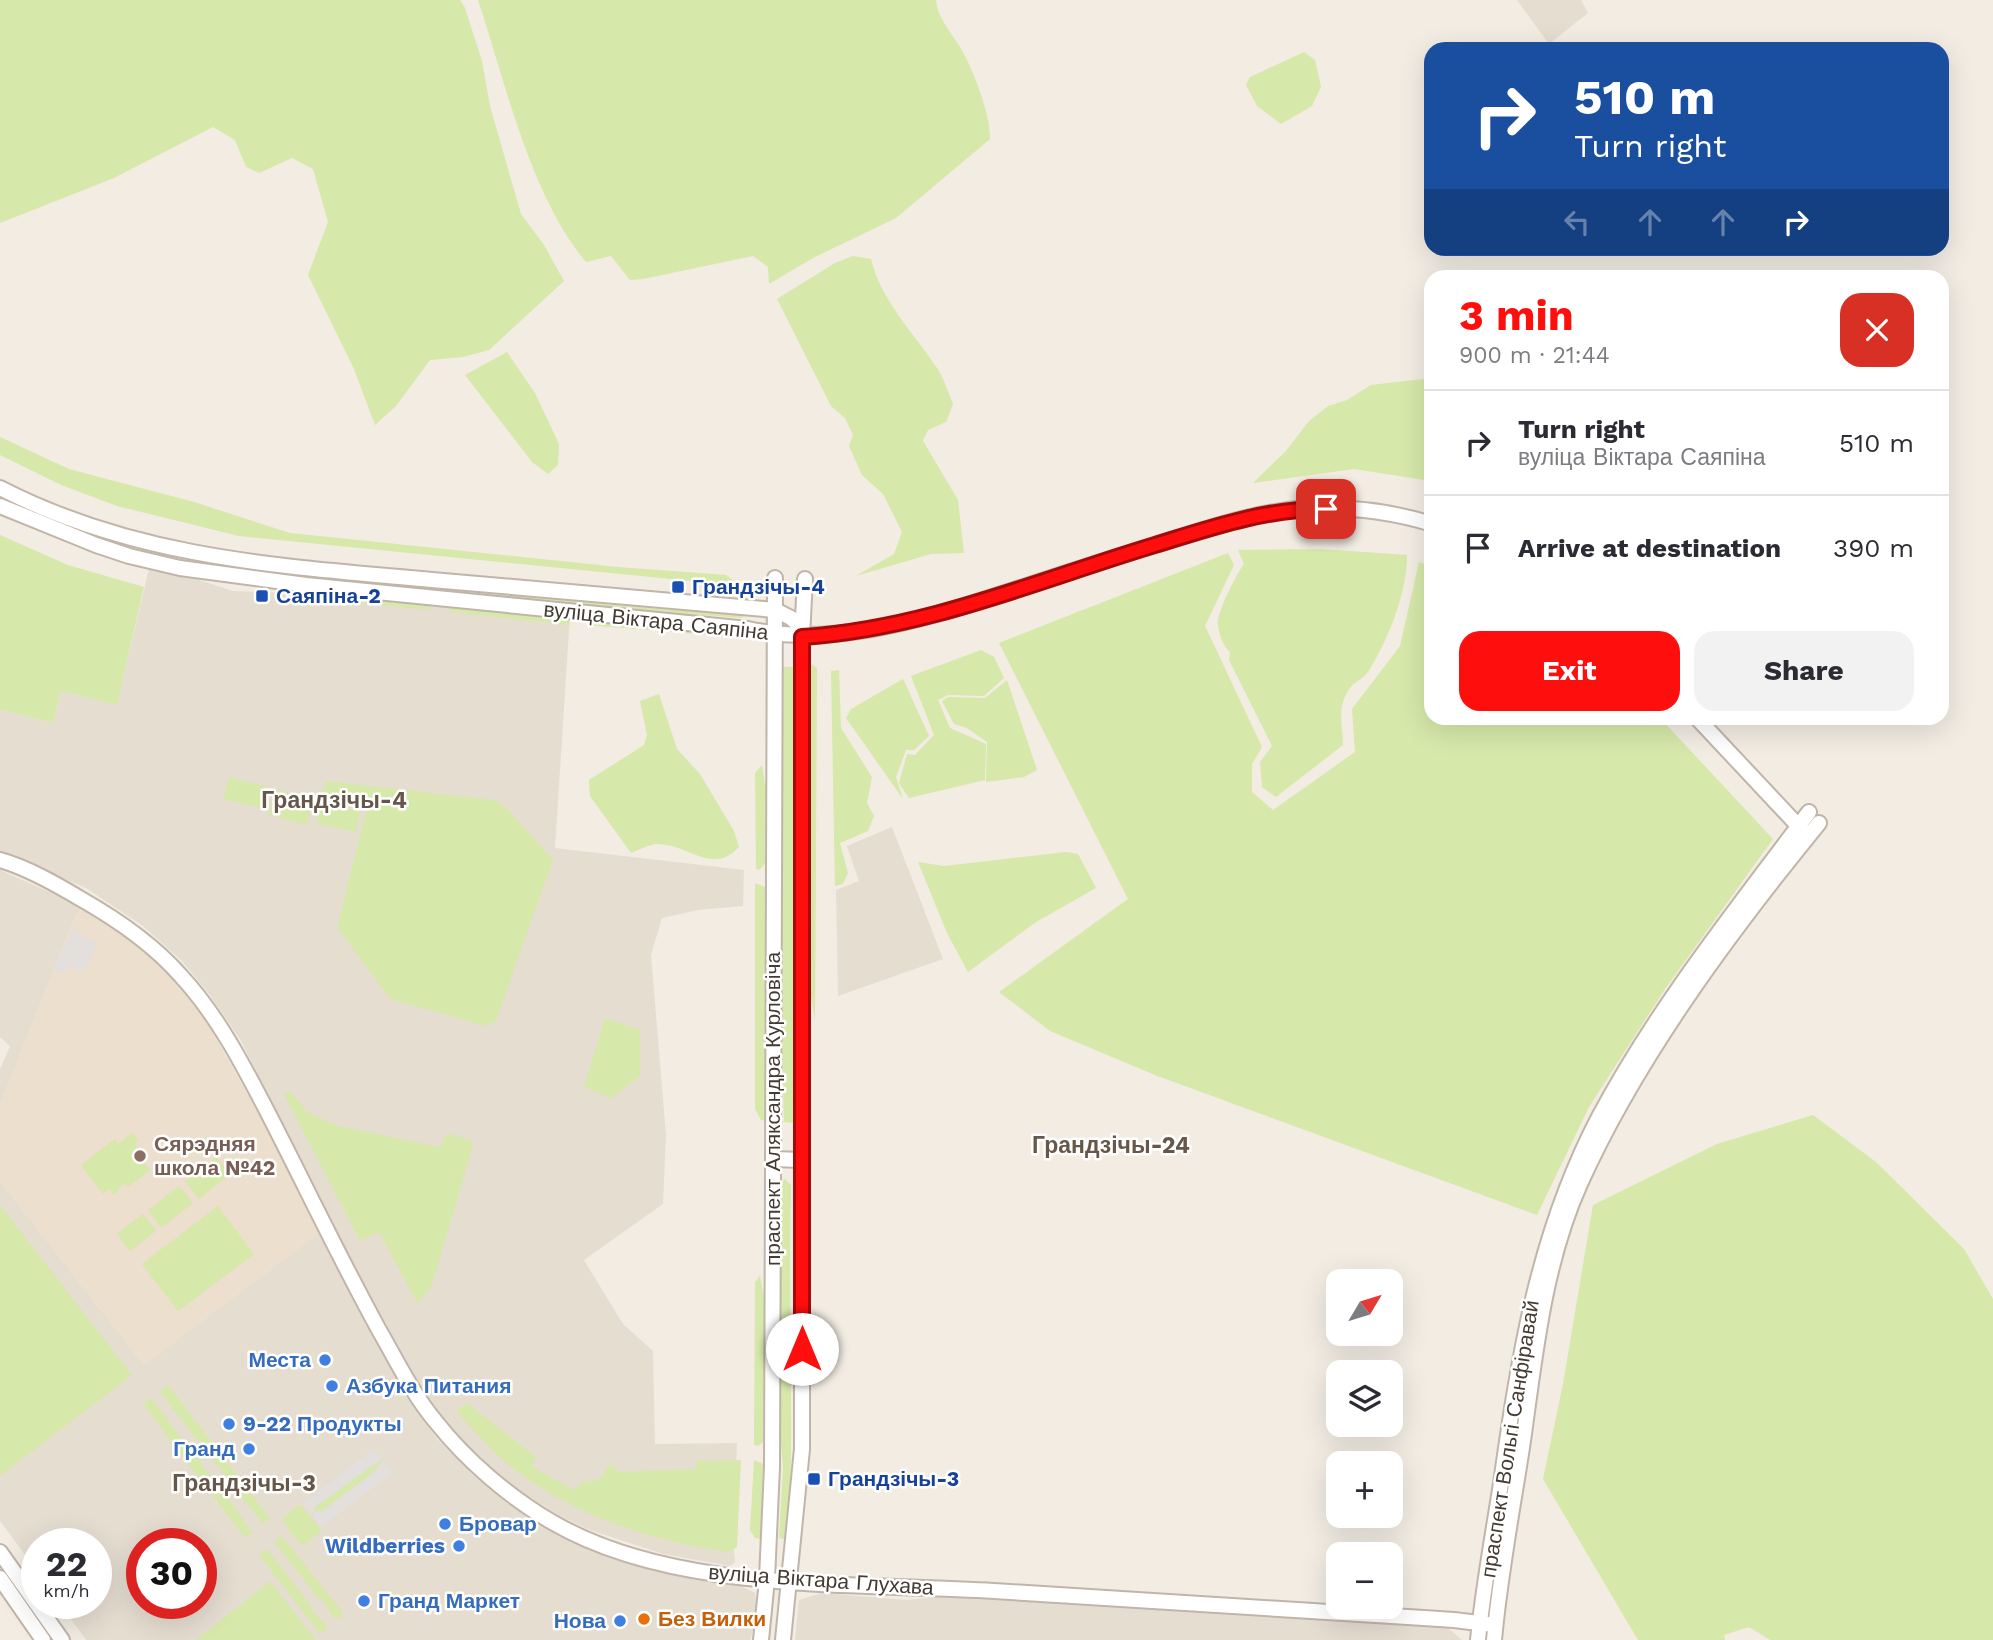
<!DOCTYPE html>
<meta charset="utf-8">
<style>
:root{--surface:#fff;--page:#f2f2f3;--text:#2b2b33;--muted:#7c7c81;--line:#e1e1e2;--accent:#ff0e0e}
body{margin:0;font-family:"Work Sans",sans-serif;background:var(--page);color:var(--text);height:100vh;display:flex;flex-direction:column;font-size:26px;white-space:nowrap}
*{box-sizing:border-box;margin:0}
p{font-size:23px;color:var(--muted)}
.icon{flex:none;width:38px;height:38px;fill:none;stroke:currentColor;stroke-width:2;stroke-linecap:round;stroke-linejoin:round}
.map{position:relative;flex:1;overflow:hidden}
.sheet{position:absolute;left:1424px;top:270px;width:525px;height:455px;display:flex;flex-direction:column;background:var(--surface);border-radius:21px;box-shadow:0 7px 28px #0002}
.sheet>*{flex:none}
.top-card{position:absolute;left:1424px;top:42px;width:525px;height:214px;border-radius:21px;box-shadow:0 7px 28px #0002;background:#1a4fa0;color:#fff;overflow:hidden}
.needle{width:46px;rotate:52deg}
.controls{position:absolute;left:1326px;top:1269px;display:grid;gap:14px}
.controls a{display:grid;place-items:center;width:77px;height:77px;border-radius:14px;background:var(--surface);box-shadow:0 7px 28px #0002;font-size:35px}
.speed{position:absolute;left:21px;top:1528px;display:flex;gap:14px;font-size:35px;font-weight:700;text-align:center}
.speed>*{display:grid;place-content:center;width:91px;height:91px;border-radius:50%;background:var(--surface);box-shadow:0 7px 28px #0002;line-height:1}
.speed small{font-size:18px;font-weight:400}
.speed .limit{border:10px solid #d22;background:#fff;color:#111}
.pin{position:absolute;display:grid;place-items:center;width:60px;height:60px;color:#fff;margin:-30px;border-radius:14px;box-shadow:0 4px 10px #0006}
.me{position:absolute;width:77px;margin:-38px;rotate:0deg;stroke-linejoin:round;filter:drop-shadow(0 0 5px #0008)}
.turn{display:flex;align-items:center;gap:24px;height:147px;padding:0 35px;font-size:32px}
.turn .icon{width:91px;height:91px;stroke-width:2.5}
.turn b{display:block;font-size:49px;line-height:60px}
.lanes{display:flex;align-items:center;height:66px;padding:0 35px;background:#0003;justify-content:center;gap:35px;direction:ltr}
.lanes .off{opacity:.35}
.round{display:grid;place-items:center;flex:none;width:74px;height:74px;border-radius:21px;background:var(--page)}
.overview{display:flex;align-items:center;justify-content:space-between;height:119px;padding:0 35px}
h1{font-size:42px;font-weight:700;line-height:52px;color:var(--accent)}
.primary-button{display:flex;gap:14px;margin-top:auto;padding:14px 35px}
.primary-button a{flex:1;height:80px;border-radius:21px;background:var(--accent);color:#fff;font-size:28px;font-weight:700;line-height:80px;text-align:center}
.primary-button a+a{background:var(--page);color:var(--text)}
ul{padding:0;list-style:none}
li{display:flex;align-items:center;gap:21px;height:105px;padding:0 35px;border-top:2px solid var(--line)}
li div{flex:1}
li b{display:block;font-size:26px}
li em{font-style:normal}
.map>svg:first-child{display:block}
.residential{fill:#e6ddd1;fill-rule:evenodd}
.education{fill:#ecdfcd}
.green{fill:#d6e8aa}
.parking{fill:#e3dfdc}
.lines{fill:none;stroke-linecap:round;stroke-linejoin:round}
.minor-casing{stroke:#c1b5a9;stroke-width:18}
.minor{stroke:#fff;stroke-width:14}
.route-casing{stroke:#a60909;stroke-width:18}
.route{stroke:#ff0e0e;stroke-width:12}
.transit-dot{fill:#1a4fb4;stroke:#fff;stroke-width:2.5}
.education-dot{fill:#8d6e63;stroke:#fff;stroke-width:2.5}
.shop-dot{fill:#3f7fe0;stroke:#fff;stroke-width:2.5}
.food-dot{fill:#e8710a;stroke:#fff;stroke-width:2.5}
.labels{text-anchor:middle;stroke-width:5;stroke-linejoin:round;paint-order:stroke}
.transit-label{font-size:21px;font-weight:bold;fill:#164399;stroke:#fff;text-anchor:start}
.street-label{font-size:21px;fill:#443b33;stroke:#fff}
.education-label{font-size:21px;font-weight:bold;fill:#785e54;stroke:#fff;text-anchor:start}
.shop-label{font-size:21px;font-weight:bold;fill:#366cbe;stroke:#fff;text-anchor:end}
.food-label{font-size:21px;font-weight:bold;fill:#c56008;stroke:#fff;text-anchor:start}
.neighbourhood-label{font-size:23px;font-weight:bold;fill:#67574a;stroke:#fff}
</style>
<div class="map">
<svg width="1993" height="1640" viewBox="0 0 1993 1640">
<rect width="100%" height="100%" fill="#f2ece3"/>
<g class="residential">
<path d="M1517 0H1581L1588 13 1549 44Z"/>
<path d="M149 569 196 579 233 591 323 594 570 615 555 848 744 870 743 906 698 910 662 918 651 955 666 1135 663 1204 584 1260 623 1324 653 1351 655 1444 737 1443 733 1541 735 1562 730 1566 663 1554 587 1529 560 1516 524 1494 490 1467 456 1434 425 1394 362 1281 240 1039 209 994 182 961 143 926 86 888 0 852V709L53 723 61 691 117 704Z"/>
<path d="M892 827 943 959 838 996 836 890 859 881 847 846Z"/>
<path d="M0 870 83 907 76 915 0 1105V1069L10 1046 0 1037Z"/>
<path d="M0 1181 144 1365 320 1232 365 1323 418 1414 440 1442 474 1476 521 1513 573 1542 655 1568 735 1583 755 1593 757 1616 750 1640H86L59 1603H96V1544H37V1571L0 1521ZM142 1544H201V1603H142Z"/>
<path d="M822 1593 907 1600 937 1597 1027 1601 1371 1622 1448 1628 1462 1640H795L799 1600Z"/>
</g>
<path class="education" d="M83 907 150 955 199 1008 268 1130 320 1232 144 1365 0 1181V1105L76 915Z"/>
<g class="green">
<path d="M0 0H460L465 8 482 61 490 106 521 214 544 245 564 281 489 350 463 357 430 360 396 406 375 425 354 369 308 275 328 222 313 169 292 158 259 173 246 167 235 140 213 127 114 178 0 223Z"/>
<path d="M478 0H936C938 21 955 36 964 54 975 75 991 117 990 139L896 218 813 258 769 284 768 267 753 256 643 279 630 280 611 256 586 262C530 195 506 84 478 0Z"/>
<path d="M1304 52 1315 60 1321 87 1312 106 1281 124 1257 106 1246 85 1250 77Z"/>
<path d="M853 256 871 259C881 301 914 333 937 368 944 379 948 392 953 404L946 422 928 430 923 441 958 500 964 553 931 554 856 576 894 554 902 532 883 494 862 475 849 446 853 435 845 418 831 406 777 299 835 263Z"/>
<path d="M507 352 535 393 559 444 558 465 548 474 532 462 465 375Z"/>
<path d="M1432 378 1431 481 1354 469 1253 483 1285 452 1309 421 1328 406 1347 400 1371 385Z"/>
<path d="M0 437 69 469 194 502 290 533 618 567 726 575 741 586 239 536 117 506 61 485 0 455Z"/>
<path d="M0 535 68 565 144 587 117 705 61 691 53 723 0 709Z"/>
<path d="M1321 549 1407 555C1407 593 1389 637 1370 669 1361 684 1351 678 1343 702 1339 714 1343 732 1343 745L1276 797 1262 787 1260 762 1272 746 1229 660 1230 652C1223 647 1217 630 1218 621 1219 609 1237 573 1244 564L1238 550Z"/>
<path d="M1228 553 1234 565 1205 626 1262 747 1252 764V792L1273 810 1355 752 1352 709 1400 646 1419 562 1431 566 1432 718H1660L1773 839 1665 989 1589 1107 1537 1215 1155 1075 1050 1031 999 992 1128 899 999 643Z"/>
<path d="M257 573C419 583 580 605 742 615L743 618 651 612Z"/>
<path d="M322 595 428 603 431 610 315 599Z"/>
<path d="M452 606 567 616 570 625 449 612Z"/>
<path d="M590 622 736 634 737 637 586 625Z"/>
<path d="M981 650 994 657 1004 678 984 696 948 695 938 700 950 728 986 744 985 780 909 798 899 783 907 754 915 755 934 735 911 676Z"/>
<path d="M811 664 817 668 815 1021 810 990Z"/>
<path d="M781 667H793L795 1123 784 1122 781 1024Z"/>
<path d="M839 670 841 728 872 777 867 803 874 816 868 831 840 843 848 873 843 884 835 886 831 671Z"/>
<path d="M903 679 929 736 914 750H906L896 777 903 799 846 718 851 709Z"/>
<path d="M1007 680 1037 770 1024 777 986 782 987 742 967 728 954 724 942 701 948 697 985 698Z"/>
<path d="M659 694 677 749 700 774 734 831 739 847C712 876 689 844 657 844 650 844 639 850 631 853L590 796 589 780 644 745 647 735 640 701Z"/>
<path d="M762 765 766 791 765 864 759 870 756 869 755 773Z"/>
<path d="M229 777 267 787 262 808 223 799Z"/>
<path d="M326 781 495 800 507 808 553 860 496 1021 486 1026 390 999 337 927 367 807 322 794Z"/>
<path d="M274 789 313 799 307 825 269 815Z"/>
<path d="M321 803 360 811 356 832 316 823Z"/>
<path d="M1066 852 1078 854 1096 888 1036 922 968 972 947 933 918 862 944 866Z"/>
<path d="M755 883 767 888 765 1121 761 1120 755 1109Z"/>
<path d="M605 1018 640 1030V1076L611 1098 584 1087Z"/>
<path d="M291 1091 307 1112 336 1125 438 1147 442 1146 444 1137 453 1134 474 1142 432 1285 418 1304 380 1234 377 1233 360 1241 284 1094Z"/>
<path d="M1813 1115 1876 1162 1964 1249 1993 1299V1640H1770L1749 1627 1724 1635 1725 1640H1638L1543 1479 1563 1384 1593 1205 1717 1144Z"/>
<path d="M132 1133 138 1141 135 1144 147 1161 144 1163 150 1170 128 1187 124 1183 114 1195 110 1189 103 1194 81 1165 115 1139 118 1144Z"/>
<path d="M216 1157 230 1174 199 1199 185 1181Z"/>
<path d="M785 1179 791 1185C788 1303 794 1422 789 1540L779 1538 783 1468 780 1429V1184Z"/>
<path d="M179 1186 193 1203 161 1228 148 1210Z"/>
<path d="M0 1205 132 1375 1 1475 0 1473Z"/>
<path d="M218 1206 254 1254 178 1311 142 1264Z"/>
<path d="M143 1214 156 1231 130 1251 117 1234Z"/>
<path d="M760 1276 765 1304 764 1441 758 1446 754 1445 755 1282Z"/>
<path d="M168 1385 270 1518 261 1525V1521L234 1489 235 1487 205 1450 206 1449 199 1439 197 1440 159 1391Z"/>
<path d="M152 1398 195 1458 197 1457 224 1496 226 1495 250 1530 254 1531 245 1538 143 1404Z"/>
<path d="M467 1403 536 1457 532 1467 575 1490 580 1483 599 1479 610 1465H615L618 1472 695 1469 697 1461 741 1460 737 1547 729 1552C649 1541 567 1514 504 1461 487 1446 472 1428 456 1411Z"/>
<path d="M382 1460 377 1469 321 1512 319 1510 316 1512 313 1509 373 1464 374 1465Z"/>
<path d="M754 1460 763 1464V1469L761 1539 755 1538 750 1530Z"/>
<path d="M298 1505 302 1506 322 1531 305 1544H300L282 1520Z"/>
<path d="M282 1536 344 1614 340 1618 333 1617 322 1599 320 1600 274 1542Z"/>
<path d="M267 1549 312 1607 310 1609 326 1624 325 1631 320 1634 259 1555Z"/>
<path d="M270 1581 316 1640H196Z"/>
</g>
<g class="parking">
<path d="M74 928 78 930 77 933 97 943 84 972 70 965 65 974 54 969Z"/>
<path d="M374 1449 382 1459 313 1508 314 1511 311 1513 303 1503Z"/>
<path d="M384 1461 393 1473 321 1527 312 1515 319 1510 321 1512 377 1470 376 1467Z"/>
</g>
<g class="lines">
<defs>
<g id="minor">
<path d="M0 488C138 559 280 566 432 580 546 590 660 600 775 610L791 618 802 628"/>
<path d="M0 506 96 545 129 556 180 568 306 585 748 629C827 646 908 624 983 600 1045 580 1108 559 1171 540 1215 526 1264 510 1311 508 1351 507 1393 512 1432 524"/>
<path d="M1697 718 1803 831"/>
<path d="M0 860C28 868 56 884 81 899 118 920 153 944 181 976 218 1016 243 1065 268 1113 305 1185 340 1259 379 1330 397 1361 413 1395 436 1422 467 1461 509 1497 552 1522 675 1594 856 1582 994 1591 1148 1601 1301 1610 1454 1620L1495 1625"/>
<path d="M774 1159 802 1160"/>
<path d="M0 1552 62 1640"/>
<path d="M0 1578 43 1640"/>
<path d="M761 1640 767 1579 772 1467 775 578"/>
<path d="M783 1640 802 1449V637L805 579"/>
<path d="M1478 1640C1483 1588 1493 1535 1501 1483 1519 1355 1538 1233 1599 1117 1657 1008 1735 911 1809 812"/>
<path d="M1494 1640C1500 1573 1513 1507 1523 1441 1535 1355 1544 1264 1580 1184 1637 1057 1731 931 1819 823"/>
</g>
</defs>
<use href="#minor" class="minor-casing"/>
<use href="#minor" class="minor"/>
</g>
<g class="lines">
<defs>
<path id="route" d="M802 1349V637C925 629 1039 580 1155 545 1210 528 1268 508 1326 509"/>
</defs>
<use href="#route" class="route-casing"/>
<use href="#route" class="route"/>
</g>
<g class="transit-dot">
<rect x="671" y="580" width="14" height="14" rx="3.5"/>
<rect x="255" y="589" width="14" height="14" rx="3.5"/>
<rect x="807" y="1472" width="14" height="14" rx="3.5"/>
</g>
<circle class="education-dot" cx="140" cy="1156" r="7"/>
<g class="shop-dot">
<circle cx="325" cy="1360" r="7"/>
<circle cx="332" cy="1386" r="7"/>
<circle cx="229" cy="1424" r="7"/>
<circle cx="249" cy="1449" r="7"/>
<circle cx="445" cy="1524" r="7"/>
<circle cx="459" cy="1546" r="7"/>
<circle cx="364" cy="1601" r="7"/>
<circle cx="620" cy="1621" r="7"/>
</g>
<circle class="food-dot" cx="644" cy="1619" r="7"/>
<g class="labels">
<g class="transit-label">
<text x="692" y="594">Грандзічы-4</text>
<text x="276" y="603">Саяпіна-2</text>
<text x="828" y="1486">Грандзічы-3</text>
</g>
<g class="street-label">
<text transform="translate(656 621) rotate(6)" y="7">вуліца Віктара Саяпіна</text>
<text transform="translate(773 1109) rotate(-90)" y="7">праспект Аляксандра Курловіча</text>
<text transform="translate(1510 1439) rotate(-81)" y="7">праспект Вольгі Санфіравай</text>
<text transform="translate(821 1580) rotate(4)" y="7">вуліца Віктара Глухава</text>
</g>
<g class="education-label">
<text x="154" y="1151">Сярэдняя<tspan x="154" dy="24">школа №42</tspan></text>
</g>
<g class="shop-label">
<text x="311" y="1367">Места</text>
<text x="346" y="1393" text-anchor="start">Азбука Питания</text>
<text x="243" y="1431" text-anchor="start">9-22 Продукты</text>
<text x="235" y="1456">Гранд</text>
<text x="459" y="1531" text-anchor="start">Бровар</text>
<text x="445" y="1553">Wildberries</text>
<text x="378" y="1608" text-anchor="start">Гранд Маркет</text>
<text x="606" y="1628">Нова</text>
</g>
<g class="food-label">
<text x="658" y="1626">Без Вилки</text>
</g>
<g class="neighbourhood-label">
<text x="334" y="808">Грандзічы-4</text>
<text x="1111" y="1153">Грандзічы-24</text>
<text x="244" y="1491">Грандзічы-3</text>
</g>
</g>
</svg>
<div class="controls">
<a><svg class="needle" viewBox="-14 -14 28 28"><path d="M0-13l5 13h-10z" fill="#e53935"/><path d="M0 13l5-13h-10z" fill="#7c7c81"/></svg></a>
<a><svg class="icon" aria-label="layers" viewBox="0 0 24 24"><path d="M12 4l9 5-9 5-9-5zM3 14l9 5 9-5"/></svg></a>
<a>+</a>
<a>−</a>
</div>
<div class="speed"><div>22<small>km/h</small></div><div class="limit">30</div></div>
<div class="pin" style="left:1326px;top:509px;background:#d93025"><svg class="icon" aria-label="arrive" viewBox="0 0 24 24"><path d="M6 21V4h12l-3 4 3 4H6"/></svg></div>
<svg class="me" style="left:802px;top:1349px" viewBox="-20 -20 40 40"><circle r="19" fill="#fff"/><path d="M0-13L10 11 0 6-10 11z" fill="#ff0e0e"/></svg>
<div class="top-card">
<div class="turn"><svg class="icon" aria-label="right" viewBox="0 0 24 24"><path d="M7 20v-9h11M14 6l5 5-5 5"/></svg><div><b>510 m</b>Turn right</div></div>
<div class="lanes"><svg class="icon off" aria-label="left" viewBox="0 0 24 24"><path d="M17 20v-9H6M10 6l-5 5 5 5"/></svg><svg class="icon off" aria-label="ahead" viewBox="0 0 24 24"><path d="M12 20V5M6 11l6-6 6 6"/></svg><svg class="icon off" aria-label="ahead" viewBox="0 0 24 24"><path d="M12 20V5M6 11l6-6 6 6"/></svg><svg class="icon" aria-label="right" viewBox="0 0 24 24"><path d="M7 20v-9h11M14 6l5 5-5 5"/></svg></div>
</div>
<section class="sheet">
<div class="overview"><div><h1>3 min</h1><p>900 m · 21:44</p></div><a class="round" style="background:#d93025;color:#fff"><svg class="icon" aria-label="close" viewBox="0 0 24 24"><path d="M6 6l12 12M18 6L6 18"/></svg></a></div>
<ul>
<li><svg class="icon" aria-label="right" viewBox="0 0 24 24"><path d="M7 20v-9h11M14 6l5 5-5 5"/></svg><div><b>Turn right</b><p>вуліца Віктара Саяпіна</p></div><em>510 m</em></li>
<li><svg class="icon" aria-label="arrive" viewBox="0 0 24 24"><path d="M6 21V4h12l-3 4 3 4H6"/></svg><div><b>Arrive at destination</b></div><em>390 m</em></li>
</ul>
<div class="primary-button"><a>Exit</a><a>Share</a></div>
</section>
</div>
